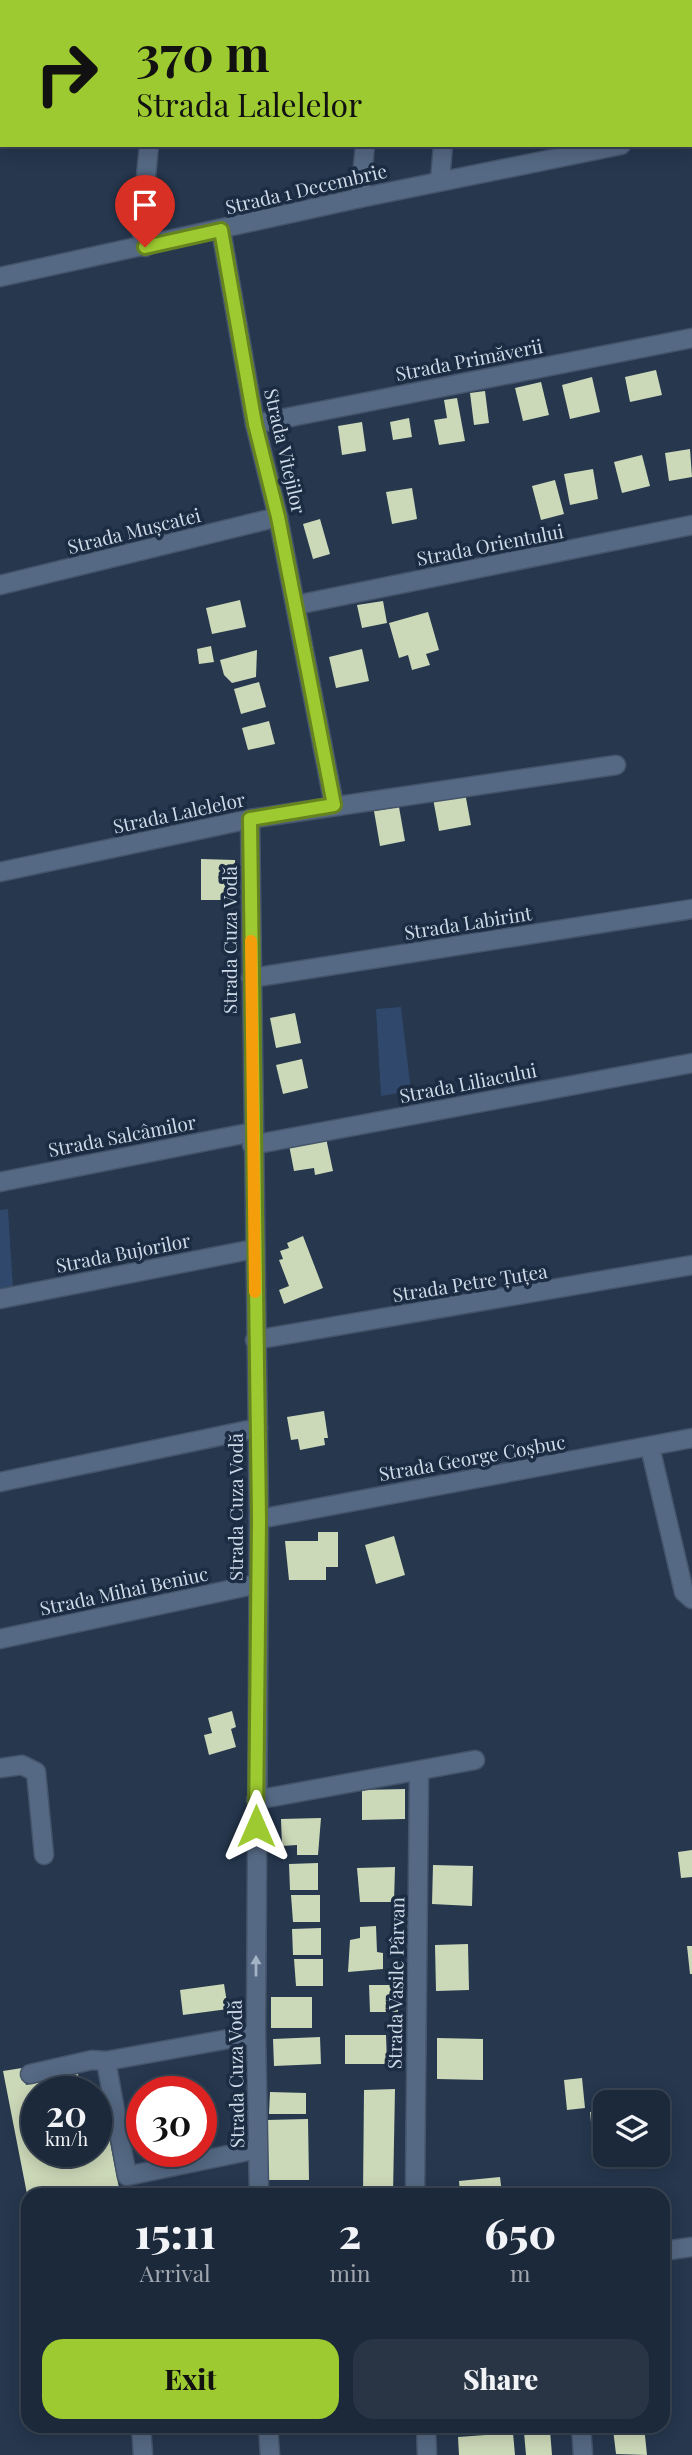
<!DOCTYPE html>
<meta charset="utf-8">
<style>
:root{--surface:#1c293a;--page:#293545;--text:#f1f3f6;--muted:#a0a6af;--line:#3a4554;--accent:#9dca30}
body{margin:0;font-family:"Playfair Display",serif;background:var(--page);color:var(--text);height:100vh;display:flex;flex-direction:column;font-size:26px;white-space:nowrap}
*{box-sizing:border-box;margin:0}
p{font-size:23px;color:var(--muted)}
.icon{flex:none;width:38px;height:38px;fill:none;stroke:currentColor;stroke-width:2;stroke-linecap:round;stroke-linejoin:round}
.map{position:relative;flex:1;overflow:hidden}
.panel{position:absolute;left:21px;top:2188px;width:649px;height:245px;display:flex;flex-direction:column;background:var(--surface);border-radius:21px;box-shadow:0 4px 18px #0003,0 0 0 2px var(--line)}
.panel>*{flex:none}
.guide{position:absolute;left:0px;top:0px;width:693px;height:147px;box-shadow:0 4px 18px #0003,0 0 0 2px var(--line);background:#9dca30;color:#111;overflow:hidden}
.fabs{position:absolute;left:593px;top:2090px;display:grid;gap:14px}
.fabs a{display:grid;place-items:center;width:77px;height:77px;border-radius:14px;background:var(--surface);box-shadow:0 4px 18px #0003,0 0 0 2px var(--line);font-size:35px}
.speed{position:absolute;left:21px;top:2076px;display:flex;gap:14px;font-size:35px;font-weight:700;text-align:center}
.speed>*{display:grid;place-content:center;width:91px;height:91px;border-radius:50%;background:var(--surface);box-shadow:0 4px 18px #0003,0 0 0 2px var(--line);line-height:1}
.speed small{font-size:18px;font-weight:400}
.speed .limit{border:10px solid #d22;background:#fff;color:#111}
.pin{position:absolute;display:grid;place-items:center;width:60px;height:60px;color:#fff;margin:-72px -30px;border-radius:50% 50% 50% 0;rotate:-45deg;box-shadow:0 0 7px #0007}
.pin .icon{rotate:45deg}
.me{position:absolute;width:77px;margin:-38px;rotate:0deg;stroke-linejoin:round;filter:drop-shadow(0 0 5px #0008)}
.turn{display:flex;align-items:center;gap:24px;height:147px;padding:0 21px;font-size:32px}
.turn .icon{width:91px;height:91px;stroke-width:2.5}
.turn b{display:block;font-size:49px;line-height:60px}
.eta{display:flex;justify-content:space-evenly;align-items:center;height:119px;text-align:center}
.eta b{font-size:42px;font-weight:800;line-height:49px}
.action{display:flex;gap:14px;margin-top:auto;padding:14px 21px}
.action a{flex:1;height:80px;border-radius:21px;background:var(--accent);color:#111;font-size:28px;font-weight:800;line-height:80px;text-align:center}
.action a+a{background:var(--page);color:var(--text)}
.map>svg:first-child{display:block}
.green{fill:#30486b}
.building{fill:#ccd9b8}
.lines{fill:none;stroke-linecap:round;stroke-linejoin:round}
.minor-casing{stroke:#44546a;stroke-width:21}
.minor{stroke:#556984;stroke-width:18}
.oneway{fill:#a4b2c5}
.route-casing{stroke:#66831f;stroke-width:18}
.route{stroke:#9dca30;stroke-width:12}
.slow{stroke:#f59e0b;stroke-width:12}
.labels{text-anchor:middle;stroke-width:7;stroke-linejoin:round;paint-order:stroke}
.street-label{font-size:19px;fill:#cfdae8;stroke:#1c2c43}
</style>
<div class="map">
<svg width="692" height="2455" viewBox="0 0 692 2455">
<rect width="100%" height="100%" fill="#26374e"/>
<g class="green">
<path d="M401 1007 411 1091 381 1096 376 1009Z"/>
<path d="M8 1209 13 1288 0 1291V1210Z"/>
</g>
<g class="building">
<path d="M656 370 662 395 630 402 625 377Z"/>
<path d="M592 377 600 412 570 419 562 385Z"/>
<path d="M541 382 549 415 523 421 515 388Z"/>
<path d="M485 391 489 423 474 425 470 393Z"/>
<path d="M457 398 465 441 439 445 434 420 447 418 444 400Z"/>
<path d="M409 418 412 437 393 440 390 422Z"/>
<path d="M362 422 366 451 342 455 338 426Z"/>
<path d="M690 449 692 477 669 481 665 453Z"/>
<path d="M642 455 650 486 622 493 614 462Z"/>
<path d="M593 469 598 499 570 505 564 474Z"/>
<path d="M555 480 564 514 541 520 532 486Z"/>
<path d="M412 488 417 519 392 524 386 492Z"/>
<path d="M320 519 330 554 313 559 303 524Z"/>
<path d="M240 600 246 627 212 634 206 608Z"/>
<path d="M383 601 387 623 362 628 357 605Z"/>
<path d="M428 612 439 650 426 654 430 665 412 670 408 655 399 658 389 623Z"/>
<path d="M211 646 214 662 199 664 197 649Z"/>
<path d="M362 649 369 681 336 688 329 657Z"/>
<path d="M257 650 256 677 232 683 224 675 220 660Z"/>
<path d="M259 682 266 707 241 714 234 689Z"/>
<path d="M269 721 275 744 248 750 242 728Z"/>
<path d="M464 787 471 825 439 831 432 793Z"/>
<path d="M399 807 405 841 380 846 374 811Z"/>
<path d="M201 859 235 860V900H201Z"/>
<path d="M295 1013 301 1043 276 1048 270 1018Z"/>
<path d="M302 1059 308 1088 283 1094 276 1065Z"/>
<path d="M326 1138 333 1171 315 1175 314 1168 294 1171 289 1145Z"/>
<path d="M303 1236 323 1288 284 1304 279 1290 289 1286 279 1260 283 1259 280 1251 289 1248 287 1243Z"/>
<path d="M324 1411 328 1438H324L325 1445 300 1450 298 1439 291 1440 287 1417Z"/>
<path d="M318 1532H338V1567H326V1580H289L285 1541H318Z"/>
<path d="M394 1536 405 1575 376 1584 365 1545Z"/>
<path d="M232 1711 236 1727 231 1729 236 1747 209 1755 204 1735 212 1733 208 1718Z"/>
<path d="M405 1789V1819L362 1820V1790Z"/>
<path d="M321 1818 318 1855H297V1845L282 1846 281 1819Z"/>
<path d="M692 1850V1877L681 1878 678 1852Z"/>
<path d="M318 1863V1890H290L289 1864Z"/>
<path d="M433 1865 473 1866 472 1906 432 1904Z"/>
<path d="M395 1867 394 1902H360L357 1868Z"/>
<path d="M291 1895H320V1922H293Z"/>
<path d="M376 1926 377 1952 383 1953V1969L348 1972 350 1940 360 1938V1927Z"/>
<path d="M321 1928V1955H293L292 1929Z"/>
<path d="M468 1944 469 1990 436 1991 435 1945Z"/>
<path d="M687 1946H692V1974H690Z"/>
<path d="M294 1959H323V1986H296Z"/>
<path d="M224 1984 228 2009 183 2015 180 1990Z"/>
<path d="M369 1985H397L398 2012H370Z"/>
<rect x="271" y="1997" width="41" height="31"/>
<path d="M345 2035H386L387 2064H345Z"/>
<path d="M320 2037 321 2064 274 2066 273 2039Z"/>
<path d="M437 2038 483 2039V2080L437 2079Z"/>
<path d="M22 2068 26 2085 78 2074 81 2091H37V2151H96V2108L103 2106 119 2188 86 2194H27L3 2071Z"/>
<path d="M582 2078 585 2108 567 2110 564 2080Z"/>
<path d="M395 2089 393 2194H363L364 2090Z"/>
<path d="M270 2092 306 2093V2114H269Z"/>
<path d="M606 2110V2142L593 2143 590 2112Z"/>
<path d="M308 2119 309 2180H267V2120Z"/>
<path d="M500 2177 502 2194H460L459 2181Z"/>
<path d="M268 2188 310 2189V2194H268Z"/>
<path d="M186 2426H208V2428L186 2429Z"/>
<path d="M644 2426 647 2455 616 2454 613 2429Z"/>
<path d="M550 2430 552 2455H526L524 2432Z"/>
<path d="M513 2433 515 2455H459L458 2437Z"/>
</g>
<g class="lines">
<defs>
<g id="minor">
<path d="M171 2V0"/>
<path d="M378 2V0"/>
<path d="M454 2 455 0"/>
<path d="M644 2V0"/>
<path d="M691 132H692"/>
<path d="M0 133H2"/>
<path d="M440 181 443 145"/>
<path d="M360 198 365 145"/>
<path d="M221 230 255 424 278 517 334 805"/>
<path d="M145 247 141 229 149 145"/>
<path d="M0 277 360 198 621 145"/>
<path d="M255 424 692 338"/>
<path d="M0 585 278 517"/>
<path d="M296 605 692 525"/>
<path d="M250 819 259 1519 256 2034 259 2194"/>
<path d="M0 872 250 819 616 765"/>
<path d="M251 978 692 909"/>
<path d="M252 1145 692 1063"/>
<path d="M0 1182 253 1132"/>
<path d="M0 1299 254 1249"/>
<path d="M255 1340 692 1265"/>
<path d="M650 1447 684 1592 692 1599"/>
<path d="M0 1482 258 1428"/>
<path d="M259 1519 692 1438"/>
<path d="M0 1639 257 1584"/>
<path d="M0 1768 22 1765 36 1772 44 1855"/>
<path d="M256 1800 475 1760"/>
<path d="M256 2034 106 2061 127 2176 257 2149"/>
<path d="M30 2074 92 2060 106 2061"/>
<path d="M415 2194 419 1772"/>
<path d="M663 2251 692 2247"/>
<path d="M141 2426 143 2455"/>
<path d="M268 2426 270 2455"/>
<path d="M426 2426 427 2455"/>
<path d="M581 2426 583 2455"/>
</g>
</defs>
<use href="#minor" class="minor-casing"/>
<use href="#minor" class="minor"/>
</g>
<defs><path id="oneway-solid" d="M-6-.8H1V-3.2L6.5 0L1 3.2V.8H-6Z" transform="scale(1.75)"/></defs>
<use class="oneway" href="#oneway-solid" transform="translate(256 1966) rotate(-90)"/>
<g class="lines">
<defs>
<path id="route" d="M145 247 221 230 255 424 278 517 334 805 250 819 259 1519 256 1826"/>
</defs>
<use href="#route" class="route-casing"/>
<use href="#route" class="route"/>
<path class="slow" d="M251 941 255 1292"/>
</g>
<g class="labels">
<g class="street-label">
<text transform="translate(306 189) rotate(-13)" y="7">Strada 1 Decembrie</text>
<text transform="translate(469 360) rotate(-11)" y="7">Strada Primăverii</text>
<text transform="translate(285 451) rotate(77)" y="7">Strada Vitejilor</text>
<text transform="translate(134 531) rotate(-14)" y="7">Strada Mușcatei</text>
<text transform="translate(490 545) rotate(-11)" y="7">Strada Orientului</text>
<text transform="translate(179 813) rotate(-12)" y="7">Strada Lalelelor</text>
<text transform="translate(468 923) rotate(-9)" y="7">Strada Labirint</text>
<text transform="translate(230 940) rotate(-90)" y="7">Strada Cuza Vodă</text>
<text transform="translate(468 1083) rotate(-11)" y="7">Strada Liliacului</text>
<text transform="translate(122 1136) rotate(-11)" y="7">Strada Salcâmilor</text>
<text transform="translate(123 1253) rotate(-11)" y="7">Strada Bujorilor</text>
<text transform="translate(470 1283) rotate(-9)" y="7">Strada Petre Țuțea</text>
<text transform="translate(472 1458) rotate(-10)" y="7">Strada George Coșbuc</text>
<text transform="translate(236 1507) rotate(-90)" y="7">Strada Cuza Vodă</text>
<text transform="translate(124 1591) rotate(-12)" y="7">Strada Mihai Beniuc</text>
<text transform="translate(396 1983) rotate(-89)" y="7">Strada Vasile Pârvan</text>
<text transform="translate(236 2074) rotate(-91)" y="7">Strada Cuza Vodă</text>
</g>
</g>
</svg>
<div class="fabs">
<a><svg class="icon" aria-label="layers" viewBox="0 0 24 24"><path d="M12 4l9 5-9 5-9-5zM3 14l9 5 9-5"/></svg></a>
</div>
<div class="speed"><div>20<small>km/h</small></div><div class="limit">30</div></div>
<div class="pin" style="left:145px;top:247px;background:#d93025"><svg class="icon" aria-label="arrive" viewBox="0 0 24 24"><path d="M6 21V4h12l-3 4 3 4H6"/></svg></div>
<svg class="me" style="left:256px;top:1826px" viewBox="-20 -20 40 40"><path d="M0-17L14 15 0 8-14 15z" fill="#9dca30" stroke="#fff" stroke-width="4"/></svg>
<div class="guide">
<div class="turn"><svg class="icon" aria-label="right" viewBox="0 0 24 24"><path d="M7 20v-9h11M14 6l5 5-5 5"/></svg><div><b>370 m</b>Strada Lalelelor</div></div>
</div>
<section class="panel">
<div class="eta">
<div><b>15:11</b><p>Arrival</p></div>
<div><b>2</b><p>min</p></div>
<div><b>650</b><p>m</p></div>
</div>
<div class="action"><a>Exit</a><a>Share</a></div>
</section>
</div>
